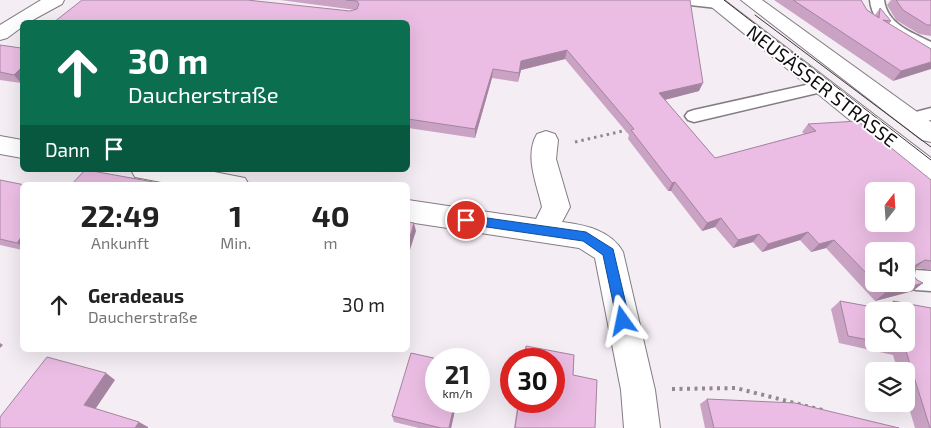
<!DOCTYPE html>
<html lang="de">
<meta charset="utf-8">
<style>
:root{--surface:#fff;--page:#f6f6f6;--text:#222;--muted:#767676}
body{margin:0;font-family:"Exo 2",sans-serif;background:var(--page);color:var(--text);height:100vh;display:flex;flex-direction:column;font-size:19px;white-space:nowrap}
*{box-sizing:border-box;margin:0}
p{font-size:16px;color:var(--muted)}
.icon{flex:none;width:28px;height:28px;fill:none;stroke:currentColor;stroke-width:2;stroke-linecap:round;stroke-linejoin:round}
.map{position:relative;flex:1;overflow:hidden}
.drawer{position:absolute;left:20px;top:182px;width:390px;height:170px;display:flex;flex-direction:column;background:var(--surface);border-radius:8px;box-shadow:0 5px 20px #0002}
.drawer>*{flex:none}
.banner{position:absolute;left:20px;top:20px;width:390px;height:152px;border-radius:8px;box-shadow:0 5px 20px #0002;background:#0b6e4f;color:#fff;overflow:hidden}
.needle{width:32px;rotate:17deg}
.tools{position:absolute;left:865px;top:182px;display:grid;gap:10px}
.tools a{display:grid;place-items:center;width:50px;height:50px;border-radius:8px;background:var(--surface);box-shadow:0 5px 20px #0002;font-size:25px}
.speed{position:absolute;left:425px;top:348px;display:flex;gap:10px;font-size:25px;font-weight:700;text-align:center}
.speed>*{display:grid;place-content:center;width:65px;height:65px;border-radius:50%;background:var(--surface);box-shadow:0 5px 20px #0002;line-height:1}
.speed small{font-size:12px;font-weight:400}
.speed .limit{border:8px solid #d22;background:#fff;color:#111}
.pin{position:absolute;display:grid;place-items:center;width:42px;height:42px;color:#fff;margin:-21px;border:2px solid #fff;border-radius:50%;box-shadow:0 1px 5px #0007}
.me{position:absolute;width:55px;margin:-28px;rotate:348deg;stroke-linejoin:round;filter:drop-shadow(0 0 4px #0008)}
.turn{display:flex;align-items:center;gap:18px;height:105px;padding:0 25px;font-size:22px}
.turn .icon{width:65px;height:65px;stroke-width:2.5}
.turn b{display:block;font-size:35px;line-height:42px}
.then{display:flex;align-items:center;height:48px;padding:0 25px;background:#0003;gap:10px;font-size:19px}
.eta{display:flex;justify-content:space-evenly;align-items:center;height:85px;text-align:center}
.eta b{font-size:30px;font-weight:700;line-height:35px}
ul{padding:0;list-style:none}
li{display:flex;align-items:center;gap:15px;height:75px;padding:0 25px}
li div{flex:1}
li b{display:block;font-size:19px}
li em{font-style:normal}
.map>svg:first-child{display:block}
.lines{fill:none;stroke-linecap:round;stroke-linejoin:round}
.service-casing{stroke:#847c83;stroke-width:3}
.minor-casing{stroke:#847c83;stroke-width:2}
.secondary-casing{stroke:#847c83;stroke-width:2}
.path-far1{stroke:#908a8f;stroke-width:3;stroke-dasharray:2.5 4;stroke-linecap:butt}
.path{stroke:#908a8f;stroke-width:4;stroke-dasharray:3 4.5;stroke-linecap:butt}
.service{fill:#fff;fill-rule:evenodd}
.minor{fill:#fff;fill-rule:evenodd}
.secondary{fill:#fff;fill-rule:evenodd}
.tram{stroke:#3a3639;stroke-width:1}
.wall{fill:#caa3c4;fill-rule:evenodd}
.shaded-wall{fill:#a484a0}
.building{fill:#ebbde4;stroke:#a484a0;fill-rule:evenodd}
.route{fill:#1a73e8;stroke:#114b97}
.labels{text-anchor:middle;stroke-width:4;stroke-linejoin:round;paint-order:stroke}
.street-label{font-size:19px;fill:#0e0b0d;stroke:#fff}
</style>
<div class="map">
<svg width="931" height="428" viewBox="0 0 931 428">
<rect width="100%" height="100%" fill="#f5edf4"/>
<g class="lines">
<defs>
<g id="service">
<path d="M674 0H718L724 4 722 7 717 8 681 4 676 3Z"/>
<path d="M870 0H884C887 24 911 32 931 42V53C906 46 872 28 870 0Z"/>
<path d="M824 81 830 82 833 86 830 90 694 122 688 120 685 116 688 112 694 110Z"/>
<path d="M931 108V120L910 125 904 123 901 119 904 115Z"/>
<path d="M916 270 931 271V291L916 290 908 287 906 284 908 273Z"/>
</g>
<g id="minor">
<path d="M41 0H64L62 4 29 22H22V27L7 38 0 40V25Z"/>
<path d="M546 131 555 134 558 140 556 159 570 207 562 222C585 225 611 230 623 252L655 390 660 428H624L621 390 595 258 579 248 408 222V200L536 219 542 207C537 184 524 156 537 134Z"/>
<path d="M0 136 22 140V158L0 154Z"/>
<path d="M131 170H204L245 178 249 185H177L135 177Z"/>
</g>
<g id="secondary">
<path d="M703 0H724L931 158V181L922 179Z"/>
<path d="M741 0H762L931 122V142L922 140Z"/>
</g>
</defs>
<use href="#service" class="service-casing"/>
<use href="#minor" class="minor-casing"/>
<use href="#secondary" class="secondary-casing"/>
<path class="path-far1" d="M575 142 627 130"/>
<path class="path" d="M672 389 736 388 826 411"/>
<use href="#service" class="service"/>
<use href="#minor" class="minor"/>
<use href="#secondary" class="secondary"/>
<g class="tram">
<path d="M724 0 931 160"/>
<path d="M755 15 931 147"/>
</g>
</g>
<g class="wall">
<path d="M280 0H690L699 91 665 100 715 158 804 134 802 132 808 124 931 180V270L916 268 913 291 875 301 826 248 811 252 800 240 762 252 753 242 733 248 715 227 702 231 671 191H668L628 139 629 135 565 59 521 70 518 82 492 78 475 138 408 128V22L350 11 356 10ZM874 251 906 284H874Z"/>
<path d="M774 0H861L867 10 875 15 880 8 891 21 889 24 931 49 893 81Z"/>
<path d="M891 0H931V36L919 34 896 20 887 5Z"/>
<path d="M0 45 21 48V83L0 80Z"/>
<path d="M0 180 22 185V250L0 245Z"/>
<path d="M840 301 883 309 893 301 931 308V428H915L906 398V371H898L893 355 839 343 831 309ZM874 311H906V344H874Z"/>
<path d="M526 346 574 355 573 375 597 380 595 428H514L518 401H554V359H524Z"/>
<path d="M707 399 899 428H705L700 404Z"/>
<path d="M457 401 451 428H419L394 422 392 416Z"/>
</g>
<g class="shaded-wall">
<path d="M567 50 565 59 521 70 518 82 519 73 521 61Z"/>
<path d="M931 62V69L893 81 901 71Z"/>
<path d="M22 67V82L21 83 14 75Z"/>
<path d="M493 69 492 78 475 138V129Z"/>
<path d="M703 83 699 91 656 102 659 93Z"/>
<path d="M675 182 671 191H668L672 183Z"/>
<path d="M721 218 715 227 702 231 707 223Z"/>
<path d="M414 223 416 231 408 256V244Z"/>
<path d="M808 232 800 240 762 252 768 244Z"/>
<path d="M759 234 753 242 733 248 738 240Z"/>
<path d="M22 236V247L17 243Z"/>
<path d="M834 240 826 248 811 252 819 244Z"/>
<path d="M925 260 915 268 916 265Z"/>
<path d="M923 283 913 291 875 301 885 293Z"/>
<path d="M0 343 3 345 0 348Z"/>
<path d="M106 373 115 380 94 411 84 405Z"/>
<path d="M455 401H457L451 428H449Z"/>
<path d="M139 422 148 427V428H135Z"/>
</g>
<g class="building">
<path d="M82 0H247L350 11 357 9 359 4 357 1 346 0H690L703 83 659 93 715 158 816 131 808 124 858 121 931 180V261L925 260 916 265 914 276 917 280 923 283 885 293 876 284H906V251H874V281L834 240 819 244 808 232 768 244 759 234 738 240 721 218 707 223 675 182 672 183 631 130 634 129 567 50 521 61 519 73 493 69 475 129 408 119V22H54ZM874 191H906V224H874Z"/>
<path d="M793 0H861L867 10 879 18 880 8 891 21 883 20 931 49V62L901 71Z"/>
<path d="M896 0H931V25H927L903 10Z"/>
<path d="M0 45 21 48 22 47V67L14 75 0 72Z"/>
<path d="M85 170H87L170 185H71Z"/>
<path d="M0 180 25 185H22V236L17 243 0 239Z"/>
<path d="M408 222 414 223 408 244Z"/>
<path d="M840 301 894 311H874V341L848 336Z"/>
<path d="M893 301 931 308V428H930L905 348 886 344H906V311H903Z"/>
<path d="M526 346 574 355 573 375 597 380 595 428H515L519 401H554V359H525Z"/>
<path d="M411 353 438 359H436V401H455L449 428H441L392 416Z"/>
<path d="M47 357 106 373 84 405 139 422 135 428H0V417Z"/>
<path d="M707 399 795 403 899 428H714Z"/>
</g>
<path class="route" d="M466 215 586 232 613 249 630 321 628 326 623 327 618 326 617 321 603 255 583 241 466 224 460 220Z"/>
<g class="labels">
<g class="street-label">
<text transform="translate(822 86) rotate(38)" y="7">NEUSÄSSER STRASSE</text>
</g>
</g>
</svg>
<div class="tools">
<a><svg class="needle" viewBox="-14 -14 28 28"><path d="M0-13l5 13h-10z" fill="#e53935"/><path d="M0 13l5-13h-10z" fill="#767676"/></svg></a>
<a><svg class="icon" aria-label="sound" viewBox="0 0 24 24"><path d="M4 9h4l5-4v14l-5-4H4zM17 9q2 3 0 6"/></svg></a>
<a><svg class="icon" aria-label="search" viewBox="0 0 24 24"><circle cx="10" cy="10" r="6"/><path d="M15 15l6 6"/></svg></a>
<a><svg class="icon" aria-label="layers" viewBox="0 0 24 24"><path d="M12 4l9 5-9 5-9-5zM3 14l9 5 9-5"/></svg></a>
</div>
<div class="speed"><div>21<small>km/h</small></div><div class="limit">30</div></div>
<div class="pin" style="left:466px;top:220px;background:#d93025"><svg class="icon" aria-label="arrive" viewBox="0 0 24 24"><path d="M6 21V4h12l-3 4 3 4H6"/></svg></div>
<svg class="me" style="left:623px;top:321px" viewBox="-20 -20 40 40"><path d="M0-17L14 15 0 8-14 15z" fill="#1a73e8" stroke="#fff" stroke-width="4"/></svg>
<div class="banner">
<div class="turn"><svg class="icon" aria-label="ahead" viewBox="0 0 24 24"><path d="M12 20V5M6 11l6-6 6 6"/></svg><div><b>30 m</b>Daucherstraße</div></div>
<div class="then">Dann<svg class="icon" aria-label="arrive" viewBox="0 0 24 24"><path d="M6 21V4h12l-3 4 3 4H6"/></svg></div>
</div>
<section class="drawer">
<div class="eta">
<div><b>22:49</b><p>Ankunft</p></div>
<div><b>1</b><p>Min.</p></div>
<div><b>40</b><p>m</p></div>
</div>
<ul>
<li><svg class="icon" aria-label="ahead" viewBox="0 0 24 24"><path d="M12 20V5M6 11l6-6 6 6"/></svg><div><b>Geradeaus</b><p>Daucherstraße</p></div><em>30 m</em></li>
</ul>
</section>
</div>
